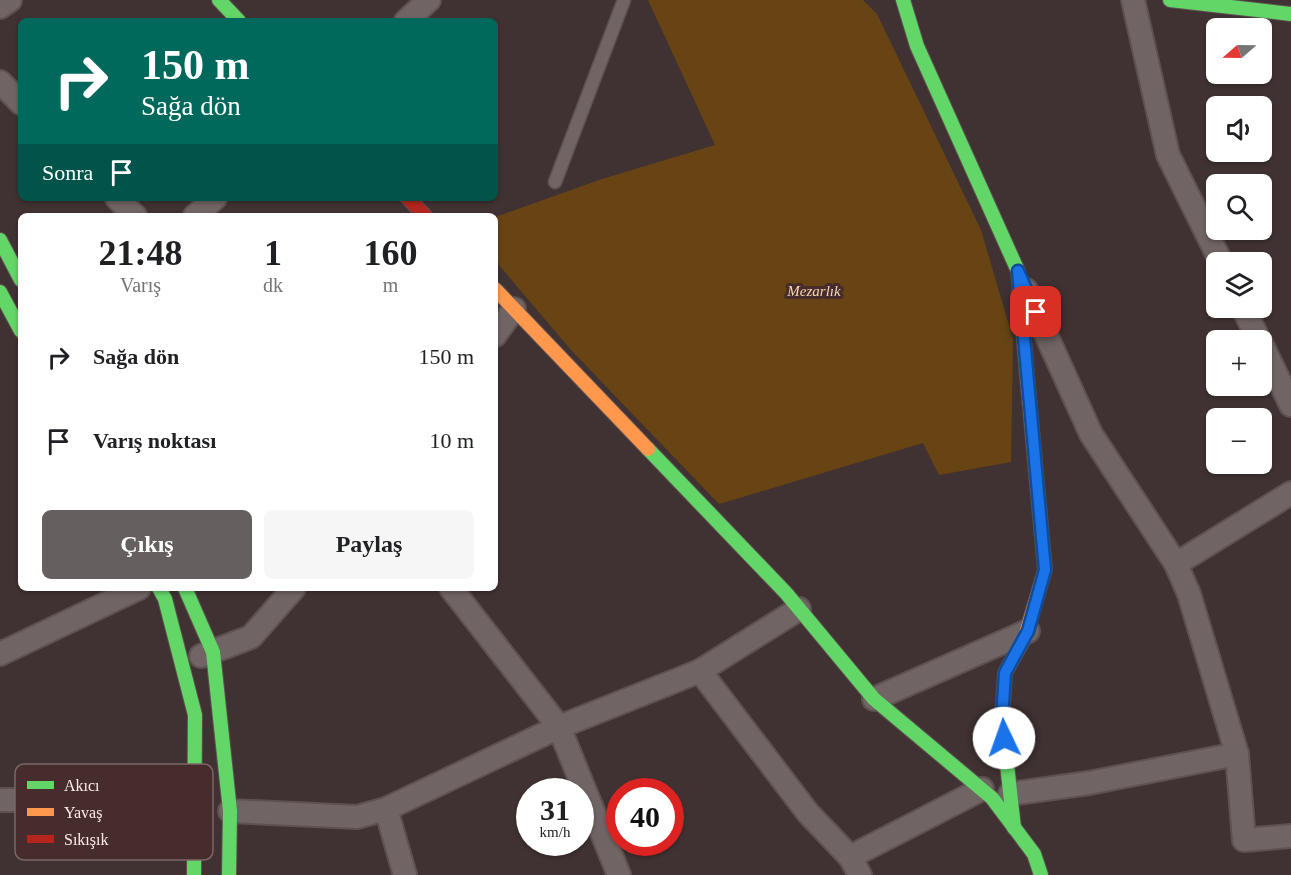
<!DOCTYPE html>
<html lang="tr">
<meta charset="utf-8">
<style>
:root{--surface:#fff;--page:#f6f6f6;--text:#202124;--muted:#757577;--accent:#665f60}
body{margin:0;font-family:Georgia,serif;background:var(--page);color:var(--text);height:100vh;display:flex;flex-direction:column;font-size:22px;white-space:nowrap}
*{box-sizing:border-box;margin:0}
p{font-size:20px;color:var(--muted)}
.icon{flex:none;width:33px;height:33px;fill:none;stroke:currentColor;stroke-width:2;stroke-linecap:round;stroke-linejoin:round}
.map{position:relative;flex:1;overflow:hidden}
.sheet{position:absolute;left:18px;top:213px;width:480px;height:378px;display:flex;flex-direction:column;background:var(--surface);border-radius:9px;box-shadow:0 2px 4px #0004}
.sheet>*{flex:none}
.hud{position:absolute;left:18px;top:18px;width:480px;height:183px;border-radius:9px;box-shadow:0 2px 4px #0004;background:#00695c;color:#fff;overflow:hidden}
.needle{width:39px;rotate:250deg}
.controls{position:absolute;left:1206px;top:18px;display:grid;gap:12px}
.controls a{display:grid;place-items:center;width:66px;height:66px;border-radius:9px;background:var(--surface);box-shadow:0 2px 4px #0004;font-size:30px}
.speed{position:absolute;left:516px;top:778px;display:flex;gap:12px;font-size:30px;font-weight:700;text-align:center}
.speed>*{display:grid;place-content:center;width:78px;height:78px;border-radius:50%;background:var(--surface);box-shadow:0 2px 4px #0004;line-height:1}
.speed small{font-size:15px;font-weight:400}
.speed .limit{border:9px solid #d22;background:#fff;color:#111}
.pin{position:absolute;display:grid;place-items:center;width:51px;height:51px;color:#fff;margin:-26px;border-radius:12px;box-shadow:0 3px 9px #0006}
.me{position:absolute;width:66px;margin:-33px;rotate:357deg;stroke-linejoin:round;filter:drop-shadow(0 0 4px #0008)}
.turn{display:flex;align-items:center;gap:21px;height:126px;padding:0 24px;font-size:27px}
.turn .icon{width:78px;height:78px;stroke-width:2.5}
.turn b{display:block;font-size:42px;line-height:51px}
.then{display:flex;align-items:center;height:57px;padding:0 24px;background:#0003;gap:12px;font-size:22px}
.eta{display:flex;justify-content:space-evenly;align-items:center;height:102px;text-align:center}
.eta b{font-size:36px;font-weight:700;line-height:42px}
.button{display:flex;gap:12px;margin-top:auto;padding:12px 24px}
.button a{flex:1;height:69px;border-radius:9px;background:var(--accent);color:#fff;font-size:24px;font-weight:700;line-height:69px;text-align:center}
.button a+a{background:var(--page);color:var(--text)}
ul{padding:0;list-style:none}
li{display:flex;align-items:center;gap:18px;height:84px;padding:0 24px}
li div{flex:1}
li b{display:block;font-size:22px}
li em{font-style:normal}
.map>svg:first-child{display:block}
.green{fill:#684414}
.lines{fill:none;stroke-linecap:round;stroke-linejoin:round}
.lane-casing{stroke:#5e5151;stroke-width:15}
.street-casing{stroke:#5e5151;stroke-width:26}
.fast-casing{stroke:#5e5151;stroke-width:16}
.slow-casing{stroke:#5e5151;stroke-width:16}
.jam-casing{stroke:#5e5151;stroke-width:16}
.lane{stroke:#706464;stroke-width:12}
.street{stroke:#706464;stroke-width:22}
.fast{stroke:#63d668;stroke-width:14}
.slow{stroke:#ff974d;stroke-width:14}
.jam{stroke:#b3261e;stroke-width:14}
.route-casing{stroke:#114b97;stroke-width:15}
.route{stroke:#1a73e8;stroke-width:10}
.labels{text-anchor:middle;stroke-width:6;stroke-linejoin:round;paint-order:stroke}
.park-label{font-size:15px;font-style:italic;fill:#f7d7b2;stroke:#462c2c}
.key{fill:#462c2c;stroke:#7d6565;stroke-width:1.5}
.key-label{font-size:16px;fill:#fdebea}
</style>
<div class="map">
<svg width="1291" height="875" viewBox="0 0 1291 875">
<rect width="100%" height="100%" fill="#403232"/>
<path class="green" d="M648 0H863L877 14 981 230 1013 339 1011 462 939 475 923 443 719 504 571 350 499 265 495 247V217L602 179 715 145Z"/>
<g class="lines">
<defs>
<path id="lane" d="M555 182 624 0"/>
<g id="street">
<path d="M1133 0 1168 155 1221 262"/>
<path d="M0 7 10 0"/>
<path d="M406 21 429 0"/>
<path d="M0 82 21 103"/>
<path d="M117 198 135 216"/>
<path d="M195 216 215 198"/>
<path d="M1026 290 1091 434 1176 564 1189 594 1237 754 1244 840 1291 836"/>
<path d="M1243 308 1259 340"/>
<path d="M495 335 514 309"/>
<path d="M1262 345 1291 405"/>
<path d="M1176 564 1291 493"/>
<path d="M451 588 559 727 619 875"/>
<path d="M0 654 139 588"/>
<path d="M201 656 251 637 294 588"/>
<path d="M700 671 808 813 850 857 860 875"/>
<path d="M874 699 1028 631"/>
<path d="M1010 794 1089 783 1237 754"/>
<path d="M0 800 195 801"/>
<path d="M386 809 405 875"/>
<path d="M230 811 357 817 386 809 559 727 700 671 799 609"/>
<path d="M850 857 982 789"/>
</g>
<g id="fast">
<path d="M219 0 239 21"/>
<path d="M903 0 917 46 1018 271 1027 375"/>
<path d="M1170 0 1291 14"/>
<path d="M0 240 21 280"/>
<path d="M0 292 21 331"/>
<path d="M648 449 786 593 874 699 992 798 1034 854 1041 875"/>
<path d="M159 588 165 599 195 715 194 875"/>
<path d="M185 588 213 652 230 811 229 875"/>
<path d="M1014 828 1002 719 1005 673 1025 637"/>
</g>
<g id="slow">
<path d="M495 289 648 449"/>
<path d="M1025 637 1045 570 1027 375"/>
</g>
<path id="jam" d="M408 198 425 216"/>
</defs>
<use href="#lane" class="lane-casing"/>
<use href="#street" class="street-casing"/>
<use href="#fast" class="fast-casing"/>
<use href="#slow" class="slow-casing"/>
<use href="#jam" class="jam-casing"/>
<use href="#lane" class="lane"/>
<use href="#street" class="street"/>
<use href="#fast" class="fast"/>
<use href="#slow" class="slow"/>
<use href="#jam" class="jam"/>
</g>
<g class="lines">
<defs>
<path id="route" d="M1004 738 1002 719 1005 673 1028 631 1045 570 1018 271 1036 312"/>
</defs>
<use href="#route" class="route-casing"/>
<use href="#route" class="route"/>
</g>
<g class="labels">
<g class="park-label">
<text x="814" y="296">Mezarlık</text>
</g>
</g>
<rect x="15" y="764" width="198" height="96" rx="9" class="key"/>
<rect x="27" y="781" width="27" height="8" fill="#63d668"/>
<rect x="27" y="808" width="27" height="8" fill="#ff974d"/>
<rect x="27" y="835" width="27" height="8" fill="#b3261e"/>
<g class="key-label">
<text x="64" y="791">Akıcı</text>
<text x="64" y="818">Yavaş</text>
<text x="64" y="845">Sıkışık</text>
</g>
</svg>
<div class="controls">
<a><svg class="needle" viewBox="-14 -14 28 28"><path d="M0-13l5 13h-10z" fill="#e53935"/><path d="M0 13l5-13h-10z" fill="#757577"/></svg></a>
<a><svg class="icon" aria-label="sound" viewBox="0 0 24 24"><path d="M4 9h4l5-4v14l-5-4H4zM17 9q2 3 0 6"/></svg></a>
<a><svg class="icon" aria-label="search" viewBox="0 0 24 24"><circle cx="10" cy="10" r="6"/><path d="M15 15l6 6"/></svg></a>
<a><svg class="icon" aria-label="layers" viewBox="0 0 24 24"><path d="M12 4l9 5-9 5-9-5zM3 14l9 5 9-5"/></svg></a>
<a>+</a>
<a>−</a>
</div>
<div class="speed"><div>31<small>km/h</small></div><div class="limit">40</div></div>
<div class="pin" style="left:1036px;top:312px;background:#d93025"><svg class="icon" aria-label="arrive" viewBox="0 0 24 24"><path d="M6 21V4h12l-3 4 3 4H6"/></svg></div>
<svg class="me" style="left:1004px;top:738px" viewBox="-20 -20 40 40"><circle r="19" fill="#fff"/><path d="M0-13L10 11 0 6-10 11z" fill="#1a73e8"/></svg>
<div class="hud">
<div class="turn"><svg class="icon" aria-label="right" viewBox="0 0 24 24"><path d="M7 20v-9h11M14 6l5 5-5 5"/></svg><div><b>150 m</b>Sağa dön</div></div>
<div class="then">Sonra<svg class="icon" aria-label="arrive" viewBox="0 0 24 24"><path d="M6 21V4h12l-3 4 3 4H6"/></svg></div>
</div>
<section class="sheet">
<div class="eta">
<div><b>21:48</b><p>Varış</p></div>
<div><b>1</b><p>dk</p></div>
<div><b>160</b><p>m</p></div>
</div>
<ul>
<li><svg class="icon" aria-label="right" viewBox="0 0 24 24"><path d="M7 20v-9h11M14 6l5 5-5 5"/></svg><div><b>Sağa dön</b></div><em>150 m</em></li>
<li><svg class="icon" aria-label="arrive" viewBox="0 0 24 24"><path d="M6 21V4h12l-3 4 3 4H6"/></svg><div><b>Varış noktası</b></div><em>10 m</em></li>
</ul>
<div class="button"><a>Çıkış</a><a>Paylaş</a></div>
</section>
</div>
